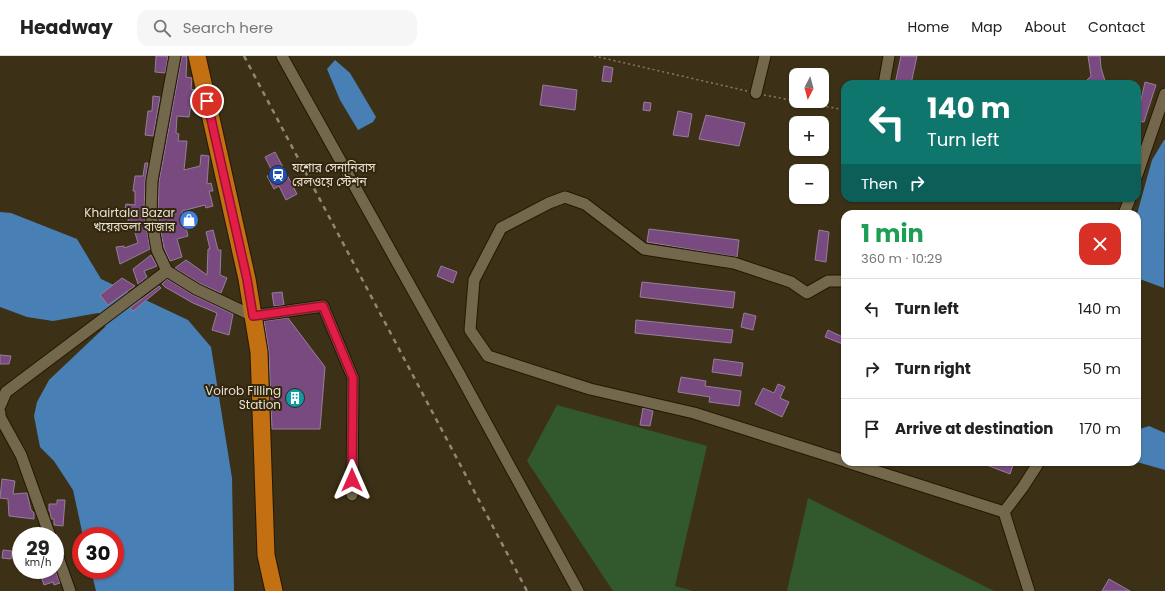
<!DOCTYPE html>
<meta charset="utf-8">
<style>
:root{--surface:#fff;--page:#f6f6f6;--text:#222;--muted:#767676;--line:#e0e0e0}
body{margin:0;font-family:Poppins,"Noto Sans Bengali",sans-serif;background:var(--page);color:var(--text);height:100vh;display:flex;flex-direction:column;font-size:15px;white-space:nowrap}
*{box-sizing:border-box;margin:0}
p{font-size:13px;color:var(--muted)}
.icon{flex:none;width:22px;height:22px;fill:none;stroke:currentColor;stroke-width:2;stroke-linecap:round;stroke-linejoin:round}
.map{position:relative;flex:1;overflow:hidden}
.sheet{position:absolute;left:841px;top:154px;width:300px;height:256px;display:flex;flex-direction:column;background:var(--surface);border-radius:12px;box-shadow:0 1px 3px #0004}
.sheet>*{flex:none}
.guide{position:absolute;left:841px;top:24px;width:300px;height:122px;border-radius:12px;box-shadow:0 1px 3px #0004;background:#0f766e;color:#fff;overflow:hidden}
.needle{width:26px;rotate:186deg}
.fabs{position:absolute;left:789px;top:12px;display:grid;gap:8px}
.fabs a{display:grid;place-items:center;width:40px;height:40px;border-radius:8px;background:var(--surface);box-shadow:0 1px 3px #0004;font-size:20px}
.speed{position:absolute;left:12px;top:471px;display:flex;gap:8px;font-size:20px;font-weight:700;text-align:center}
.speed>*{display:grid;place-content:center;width:52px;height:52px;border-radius:50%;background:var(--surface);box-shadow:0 1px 3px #0004;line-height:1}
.speed small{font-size:10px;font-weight:400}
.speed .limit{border:6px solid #d22;background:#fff;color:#111}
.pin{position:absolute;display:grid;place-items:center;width:34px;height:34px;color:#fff;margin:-17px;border:2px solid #fff;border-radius:50%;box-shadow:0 1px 4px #0007}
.me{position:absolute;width:44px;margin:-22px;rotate:0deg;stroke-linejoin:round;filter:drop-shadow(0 0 3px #0008)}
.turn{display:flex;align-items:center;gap:14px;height:84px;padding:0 20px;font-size:18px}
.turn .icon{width:52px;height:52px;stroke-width:2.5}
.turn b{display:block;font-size:28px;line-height:34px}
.then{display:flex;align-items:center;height:38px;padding:0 20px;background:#0003;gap:8px;font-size:15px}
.round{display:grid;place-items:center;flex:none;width:42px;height:42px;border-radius:12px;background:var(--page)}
.summary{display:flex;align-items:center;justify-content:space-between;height:68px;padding:0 20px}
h1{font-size:24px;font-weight:700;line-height:30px;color:#1e9e55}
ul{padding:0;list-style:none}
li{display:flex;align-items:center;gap:12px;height:60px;padding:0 20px;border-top:1px solid var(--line)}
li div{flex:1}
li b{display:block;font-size:15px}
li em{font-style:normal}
header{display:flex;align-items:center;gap:24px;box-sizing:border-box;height:56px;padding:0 20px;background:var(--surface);border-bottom:1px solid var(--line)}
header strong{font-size:19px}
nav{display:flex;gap:22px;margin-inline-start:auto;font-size:14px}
.search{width:280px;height:36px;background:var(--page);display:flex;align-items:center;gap:10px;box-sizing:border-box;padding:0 14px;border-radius:12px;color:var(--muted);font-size:15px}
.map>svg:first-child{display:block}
.green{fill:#32582e}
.water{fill:#4880b5}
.building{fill:#794a80;stroke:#957f98}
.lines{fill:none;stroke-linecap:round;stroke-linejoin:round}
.minor-casing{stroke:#231901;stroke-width:13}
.highway-casing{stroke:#231901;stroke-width:19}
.path{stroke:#857c66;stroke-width:1.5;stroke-dasharray:2 3;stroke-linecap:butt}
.minor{stroke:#73684c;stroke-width:11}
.highway{stroke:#c27012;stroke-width:17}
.rail{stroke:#918873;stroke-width:2.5;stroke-dasharray:5 5;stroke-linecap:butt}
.route-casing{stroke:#92132f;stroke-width:10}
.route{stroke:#e11d48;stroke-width:7}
.labels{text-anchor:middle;stroke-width:4;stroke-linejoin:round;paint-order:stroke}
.poi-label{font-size:12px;fill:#e8e1d2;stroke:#32270d;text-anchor:end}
</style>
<header>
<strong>Headway</strong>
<div class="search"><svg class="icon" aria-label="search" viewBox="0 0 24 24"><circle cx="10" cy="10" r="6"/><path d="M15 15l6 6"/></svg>Search here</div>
<nav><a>Home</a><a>Map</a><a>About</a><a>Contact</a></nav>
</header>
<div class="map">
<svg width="1165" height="535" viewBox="0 0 1165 535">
<rect width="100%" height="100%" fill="#3c3117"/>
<g class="green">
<path d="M557 349 707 390 675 530 693 535H613L527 405Z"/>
<path d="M808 442 994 535H787Z"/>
</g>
<g class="water">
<path d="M335 4 350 17 376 61 373 66 358 74 340 44 327 13Z"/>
<path d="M1164 84H1165L1164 232 1137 222V158L1152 104Z"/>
<path d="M0 156 11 157 77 183 101 223 188 264 211 291 232 422 234 535H96L91 514H115V480H83L73 434 54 405 40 391 34 360 37 346 49 324 105 271 106 266 103 259 98 257 53 265 27 261 0 251Z"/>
<path d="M1149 370 1165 377V414L1137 406V374Z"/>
</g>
<g class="building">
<path d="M156 0H168L165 17 155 16Z"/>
<path d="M182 0H187L186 21 192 22 191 33 194 34 197 46 191 47 189 61 177 60 176 77 179 78 178 85H187L184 114 200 110 201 99 209 100 207 128 211 127 213 135H209L213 150 206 152 205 149 182 155 188 180 177 183 182 201 170 205 164 192 158 159 159 126Z"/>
<path d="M901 0H917L911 28H895Z"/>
<path d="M1088 0H1100L1101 12 1106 28H1089L1087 24 1091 20Z"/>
<path d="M604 10 613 12 611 26 602 25Z"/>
<path d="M1145 26 1156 29 1144 66 1137 65V47L1140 48Z"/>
<path d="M543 29 577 34 575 54 540 49Z"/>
<path d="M153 40 160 41 153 80 145 79 148 55H152Z"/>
<path d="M644 46 651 47 650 55 643 54Z"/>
<path d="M678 55 692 58 688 81 673 79Z"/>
<path d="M706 59 745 67 739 90 699 83Z"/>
<path d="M275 96 297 138 286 144 279 130 274 133 267 120 273 117 265 101Z"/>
<path d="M145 107H148L145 125 144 159 150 193 120 208 116 191 124 190V192L138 187 134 173H127L129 158H124L126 148 135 149V135H133L135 120H143Z"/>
<path d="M649 173 739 184 737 201 647 186Z"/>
<path d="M213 174 218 194H221L220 219 227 222 221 237 199 227 175 212 186 204 207 219 208 193H210L206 176Z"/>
<path d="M819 174 829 176 826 206 815 204Z"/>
<path d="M151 199 157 210 144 215 147 221 138 228 133 213Z"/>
<path d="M441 210 457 216 453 227 437 220Z"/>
<path d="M122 222 135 230 108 249 100 239Z"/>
<path d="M167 223 193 239 233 258 229 279 212 274 217 257 193 247 165 231 162 228Z"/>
<path d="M642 226 735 236 733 252 640 241Z"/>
<path d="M159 230 161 232 133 255 130 252Z"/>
<path d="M282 236 284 249 274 250 272 237Z"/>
<path d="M744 257 756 260 753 274 741 271Z"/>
<path d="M288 262 325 311 320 373H272L269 296 264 265Z"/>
<path d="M636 264 733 274 731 287 635 277Z"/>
<path d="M828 274 845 282V289L825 281Z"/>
<path d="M0 299 11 300 9 308H0Z"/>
<path d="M714 303 743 307 741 320 712 316Z"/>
<path d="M681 321 706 325 705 330 741 335 739 350 709 346 710 341 678 336Z"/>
<path d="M778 328 785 331 780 342 789 346 782 361 755 348 763 332 774 337Z"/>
<path d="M643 352 653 355 650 370 640 369Z"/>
<path d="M979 406H1014L1010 418Z"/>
<path d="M2 423 15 425 13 438 27 437 31 454 34 457V463L9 460 8 443 0 442Z"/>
<path d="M57 444H65L63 470 54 469V463H51L50 455H49V448H57Z"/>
<path d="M3 494 12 495 11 503 2 502Z"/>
<path d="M43 514H55L60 527 54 529 53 526 44 529 41 520 44 519Z"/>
<path d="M1109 523 1130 535H1102Z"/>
</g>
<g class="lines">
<defs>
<g id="minor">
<path d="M175 0 152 125 151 159 157 194 167 215 196 233 253 260 323 250 353 322 352 439"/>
<path d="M282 0 460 319 578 535"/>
<path d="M884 28 889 0"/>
<path d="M756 37 765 0"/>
<path d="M1137 119 1165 38"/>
<path d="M1124 158 1130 142"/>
<path d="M845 225H828L807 237 791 226 734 207 644 193 585 148 565 141 549 147 501 172 474 224 470 274 488 300 590 333 694 357 845 405"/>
<path d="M0 350 6 336 167 215"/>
<path d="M0 357V361L21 399 50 480"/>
<path d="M847 406 1004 456 1029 535"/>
<path d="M1004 456 1023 431 1039 406"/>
<path d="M55 493 70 535"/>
</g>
<path id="highway" d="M197 0 247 223 259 296 266 499 274 535"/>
</defs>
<use href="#minor" class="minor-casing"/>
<use href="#highway" class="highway-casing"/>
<g class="path">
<path d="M594 0 747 35"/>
<path d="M764 39 796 45"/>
<path d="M797 45 845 54"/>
</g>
<use href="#minor" class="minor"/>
<use href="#highway" class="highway"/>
<path class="rail" d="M244 0 527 535"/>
</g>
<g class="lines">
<defs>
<path id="route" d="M207 45 247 223 253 260 323 250 353 322 352 424"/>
</defs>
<use href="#route" class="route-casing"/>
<use href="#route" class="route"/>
</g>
<defs>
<symbol id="station-disc" viewBox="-11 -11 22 22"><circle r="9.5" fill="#1a4fb4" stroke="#32270d"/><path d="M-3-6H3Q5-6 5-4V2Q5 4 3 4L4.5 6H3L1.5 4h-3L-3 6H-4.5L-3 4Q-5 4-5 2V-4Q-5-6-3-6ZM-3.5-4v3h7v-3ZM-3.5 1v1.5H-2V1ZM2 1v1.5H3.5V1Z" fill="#fff"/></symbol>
<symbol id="shop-disc" viewBox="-11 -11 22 22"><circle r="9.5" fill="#3f7fe0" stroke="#32270d"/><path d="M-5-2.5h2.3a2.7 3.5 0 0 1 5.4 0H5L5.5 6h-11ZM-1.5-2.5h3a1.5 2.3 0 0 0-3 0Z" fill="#fff"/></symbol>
<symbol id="building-disc" viewBox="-11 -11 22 22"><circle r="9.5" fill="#0f9aa8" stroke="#32270d"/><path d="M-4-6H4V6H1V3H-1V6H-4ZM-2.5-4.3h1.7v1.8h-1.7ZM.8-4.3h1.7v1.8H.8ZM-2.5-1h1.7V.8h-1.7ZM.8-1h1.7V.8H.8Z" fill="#fff"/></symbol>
</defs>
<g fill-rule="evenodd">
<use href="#station-disc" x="267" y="108" width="22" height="22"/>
<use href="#shop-disc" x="178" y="153" width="22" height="22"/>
<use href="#building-disc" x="284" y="331" width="22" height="22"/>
</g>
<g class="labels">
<g class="poi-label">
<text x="292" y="116" text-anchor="start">যশোর সেনানিবাস<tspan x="292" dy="14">রেলওয়ে স্টেশন</tspan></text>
<text x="175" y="161">Khairtala Bazar<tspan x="175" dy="14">খয়েরতলা বাজার</tspan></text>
<text x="281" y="339">Voirob Filling<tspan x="281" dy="14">Station</tspan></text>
</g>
</g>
</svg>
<div class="fabs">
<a><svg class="needle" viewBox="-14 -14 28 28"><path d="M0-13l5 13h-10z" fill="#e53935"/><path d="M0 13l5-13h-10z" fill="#767676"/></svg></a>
<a>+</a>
<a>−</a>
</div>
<div class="speed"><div>29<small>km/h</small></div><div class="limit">30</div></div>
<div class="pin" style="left:207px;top:45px;background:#d93025"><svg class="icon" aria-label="arrive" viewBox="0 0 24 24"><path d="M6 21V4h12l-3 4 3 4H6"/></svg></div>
<svg class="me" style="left:352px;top:424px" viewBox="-20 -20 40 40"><path d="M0-17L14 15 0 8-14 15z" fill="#e11d48" stroke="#fff" stroke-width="4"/></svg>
<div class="guide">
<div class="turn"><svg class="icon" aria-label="left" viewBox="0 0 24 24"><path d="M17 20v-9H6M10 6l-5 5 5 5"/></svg><div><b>140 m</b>Turn left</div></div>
<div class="then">Then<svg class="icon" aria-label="right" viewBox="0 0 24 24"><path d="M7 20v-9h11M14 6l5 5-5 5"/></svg></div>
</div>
<section class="sheet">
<div class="summary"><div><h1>1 min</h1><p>360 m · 10:29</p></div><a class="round" style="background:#d93025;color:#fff"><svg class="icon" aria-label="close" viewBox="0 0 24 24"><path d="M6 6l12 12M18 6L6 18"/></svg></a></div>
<ul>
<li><svg class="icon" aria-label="left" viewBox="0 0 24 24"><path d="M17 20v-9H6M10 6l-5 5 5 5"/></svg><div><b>Turn left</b></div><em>140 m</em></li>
<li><svg class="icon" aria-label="right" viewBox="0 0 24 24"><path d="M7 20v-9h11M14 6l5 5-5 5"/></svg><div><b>Turn right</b></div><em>50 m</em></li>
<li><svg class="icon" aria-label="arrive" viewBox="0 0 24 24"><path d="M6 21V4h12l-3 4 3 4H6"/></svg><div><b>Arrive at destination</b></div><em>170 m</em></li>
</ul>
</section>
</div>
